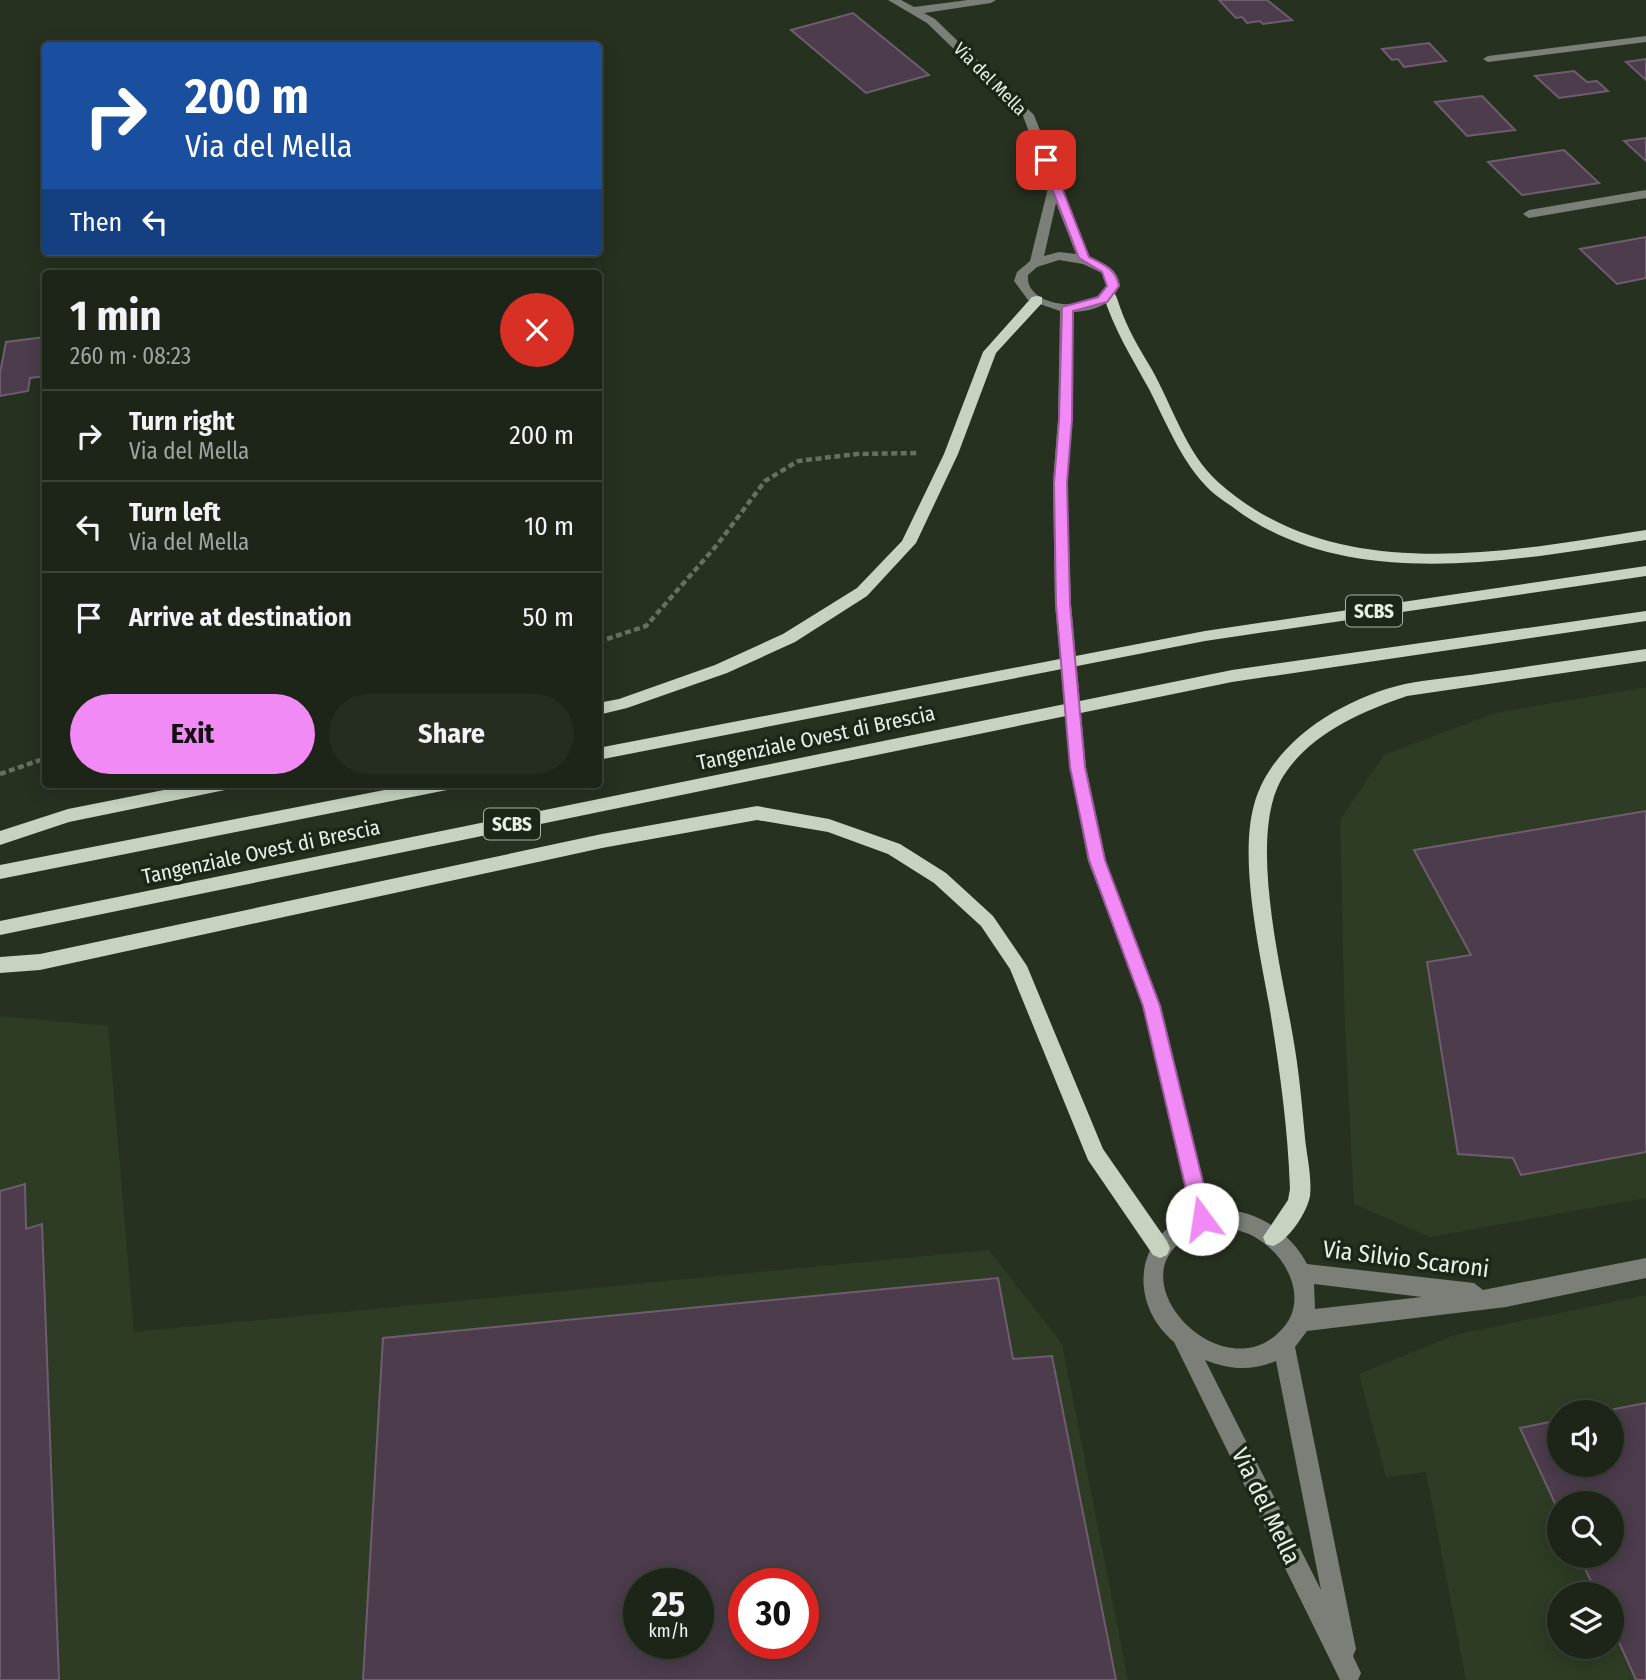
<!DOCTYPE html>
<meta charset="utf-8">
<style>
:root{--surface:#1d2518;--page:#252d21;--text:#f1f3f6;--muted:#a0a5a2;--line:#3b4237;--accent:#f18af4}
body{margin:0;font-family:"Fira Sans Condensed",sans-serif;background:var(--page);color:var(--text);height:100vh;display:flex;flex-direction:column;font-size:26px;white-space:nowrap}
*{box-sizing:border-box;margin:0}
p{font-size:23px;color:var(--muted)}
.icon{flex:none;width:38px;height:38px;fill:none;stroke:currentColor;stroke-width:2;stroke-linecap:round;stroke-linejoin:round}
.map{position:relative;flex:1;overflow:hidden}
.panel{position:absolute;left:42px;top:270px;width:560px;height:518px;display:flex;flex-direction:column;background:var(--surface);border-radius:7px;box-shadow:0 4px 18px #0003,0 0 0 2px var(--line)}
.panel>*{flex:none}
.guide{position:absolute;left:42px;top:42px;width:560px;height:214px;border-radius:7px;box-shadow:0 4px 18px #0003,0 0 0 2px var(--line);background:#1a4fa0;color:#fff;overflow:hidden}
.fabs{position:absolute;left:1547px;top:1400px;display:grid;gap:14px}
.fabs a{display:grid;place-items:center;width:77px;height:77px;border-radius:50%;background:var(--surface);box-shadow:0 4px 18px #0003,0 0 0 2px var(--line);font-size:35px}
.speed{position:absolute;left:623px;top:1568px;display:flex;gap:14px;font-size:35px;font-weight:700;text-align:center}
.speed>*{display:grid;place-content:center;width:91px;height:91px;border-radius:50%;background:var(--surface);box-shadow:0 4px 18px #0003,0 0 0 2px var(--line);line-height:1}
.speed small{font-size:18px;font-weight:400}
.speed .limit{border:10px solid #d22;background:#fff;color:#111}
.pin{position:absolute;display:grid;place-items:center;width:60px;height:60px;color:#fff;margin:-30px;border-radius:14px;box-shadow:0 4px 10px #0006}
.me{position:absolute;width:77px;margin:-38px;rotate:346deg;stroke-linejoin:round;filter:drop-shadow(0 0 5px #0008)}
.turn{display:flex;align-items:center;gap:24px;height:147px;padding:0 28px;font-size:32px}
.turn .icon{width:91px;height:91px;stroke-width:2.5}
.turn b{display:block;font-size:49px;line-height:60px}
.then{display:flex;align-items:center;height:66px;padding:0 28px;background:#0003;gap:14px;font-size:26px}
.round{display:grid;place-items:center;flex:none;width:74px;height:74px;border-radius:37px;background:var(--page)}
.headline{display:flex;align-items:center;justify-content:space-between;height:119px;padding:0 28px}
h1{font-size:42px;font-weight:700;line-height:52px}
.primary-button{display:flex;gap:14px;margin-top:auto;padding:14px 28px}
.primary-button a{flex:1;height:80px;border-radius:42px;background:var(--accent);color:#111;font-size:28px;font-weight:700;line-height:80px;text-align:center}
.primary-button a+a{background:var(--page);color:var(--text)}
ul{padding:0;list-style:none}
li{display:flex;align-items:center;gap:21px;height:91px;padding:0 28px;border-top:2px solid var(--line)}
li div{flex:1}
li b{display:block;font-size:26px}
li em{font-style:normal}
.map>svg:first-child{display:block}
.built{fill:#2e3c25;fill-rule:evenodd}
.building{fill:#4c3c4c;stroke:#6e5d6e;stroke-width:2;fill-rule:evenodd}
.lines{fill:none;stroke-linecap:round;stroke-linejoin:round}
.path{stroke:#666f60;stroke-width:4.5;stroke-dasharray:6 3.5;stroke-linecap:butt}
.minor{fill:#7a8077;fill-rule:evenodd}
.major{fill:#c7d2c0;fill-rule:evenodd}
.route{fill:#f18af4;stroke:#9d5a9f;stroke-width:2}
.labels{text-anchor:middle;stroke-width:7;stroke-linejoin:round;paint-order:stroke}
.far-street-label{font-size:18px;fill:#e9f0e5;stroke:#1d2717}
.shield{fill:#1d2717;stroke:#acb4a7;stroke-width:2}
.shield-label{font-size:19px;font-weight:bold;fill:#e9f0e5}
.street-label{font-size:21px;fill:#e9f0e5;stroke:#1d2717}
.near-street-label{font-size:24px;fill:#e9f0e5;stroke:#1d2717}
</style>
<div class="map">
<svg width="1646" height="1680" viewBox="0 0 1646 1680">
<rect width="100%" height="100%" fill="#273120"/>
<g class="built">
<path d="M1646 687V1198L1430 1237 1354 1204 1345 1023 1340 820 1384 755 1495 713Z"/>
<path d="M0 1016 108 1026 134 1332 989 1250 1062 1344 1128 1680H0ZM639 1584H698V1643H639ZM744 1584H803V1643H744Z"/>
<path d="M1646 1295V1680H1466L1426 1472 1386 1477 1359 1374 1454 1335ZM1559 1412H1612V1465H1559ZM1559 1503H1612V1556H1559ZM1559 1594H1612V1647H1559Z"/>
</g>
<g class="building">
<path d="M1219 0H1267L1292 20 1263 24 1260 21 1247 23 1242 17 1236 18Z"/>
<path d="M853 13 929 75 866 93 791 30Z"/>
<path d="M1429 43 1446 61 1404 67 1398 59 1392 60 1382 49Z"/>
<path d="M1646 59V80L1626 62Z"/>
<path d="M1574 71 1587 82 1597 81 1608 91 1559 98 1535 76Z"/>
<path d="M1482 96 1515 130 1467 136 1435 102Z"/>
<path d="M1646 138V161L1624 141Z"/>
<path d="M1564 150 1599 183 1522 195 1488 162Z"/>
<path d="M1646 237V278L1617 284 1580 249Z"/>
<path d="M46 337V376L30 378 28 391 0 396V373L6 342Z"/>
<path d="M1646 811V1152L1521 1175 1513 1158 1458 1154 1427 962 1471 955 1414 850Z"/>
<path d="M25 1184 26 1229 42 1224 59 1680H0V1191Z"/>
<path d="M998 1278 1013 1359 1052 1356 1116 1680H363L383 1338ZM639 1584H698V1643H639ZM744 1584H803V1643H744Z"/>
<path d="M1646 1403V1680H1636L1612 1627V1594H1597L1579 1556H1612V1503H1559V1512L1520 1428 1559 1420V1465H1612V1412H1599Z"/>
</g>
<g class="lines">
<g class="path">
<path d="M598 642 646 626 717 545 765 481 798 461 857 454 919 453"/>
<path d="M0 774 46 758"/>
</g>
<g class="minor">
<path d="M888 0H901L914 7 968 0H996L991 3 924 13 935 19 1034 115 1090 258C1104 263 1117 268 1120 285 1111 305 1095 311 1073 312L1072 420 1067 483 1071 604 1086 767 1106 861 1161 1006 1210 1211C1249 1205 1289 1229 1307 1264L1474 1283 1483 1290 1646 1258V1278L1506 1307 1307 1331 1295 1347 1356 1649 1353 1656 1361 1673 1358 1680H1340L1174 1342C1129 1304 1133 1237 1191 1215L1143 1006 1088 861 1070 767 1055 604 1053 483 1058 420 1060 311 1028 300 1014 281 1017 272 1030 261 1049 184 1023 116 927 23ZM1056 203 1076 254 1059 252 1044 256ZM1059 260 1083 264 1102 273 1107 285C1093 316 1024 307 1028 275L1037 267ZM1226 1227C1238 1230 1250 1233 1261 1241 1288 1259 1308 1300 1283 1328 1223 1397 1108 1274 1194 1234 1203 1229 1216 1229 1226 1227ZM1314 1284 1422 1297 1315 1309ZM1205 1360C1230 1370 1251 1371 1276 1361L1321 1590Z"/>
<path d="M1646 36V42L1488 62 1483 59 1488 56Z"/>
<path d="M1646 190V198L1529 218 1523 214 1529 210Z"/>
</g>
<g class="major">
<path d="M1109 290C1117 293 1117 299 1120 307 1127 328 1139 348 1151 368 1172 405 1186 453 1218 482 1335 587 1506 552 1646 530V540C1516 560 1347 594 1234 508 1224 501 1213 494 1205 485 1180 458 1166 422 1149 389 1132 358 1113 328 1103 294Z"/>
<path d="M1037 296 1042 297V303L996 353 958 454 916 543 867 596 795 642 727 673 627 708 598 715V703L619 699 715 665 783 634 857 588 902 541 944 454 983 352 1032 297Z"/>
<path d="M1646 566V576L1205 641 598 760V748L1205 631Z"/>
<path d="M1646 611V621L1232 682 0 935V921L1232 670Z"/>
<path d="M1646 649V661L1407 696C1360 712 1307 735 1281 780 1248 840 1282 971 1293 1037 1299 1071 1302 1104 1305 1138 1307 1157 1312 1177 1310 1196 1307 1213 1288 1241 1273 1246L1266 1244 1263 1237 1288 1200 1290 1189C1288 1127 1279 1065 1269 1004 1259 949 1239 859 1254 805 1271 741 1344 698 1405 684 1430 679 1457 677 1483 673 1538 665 1592 657 1646 649Z"/>
<path d="M194 784H234L231 788 225 790 69 822 0 845V831L68 809Z"/>
<path d="M415 784H456L453 788 447 790 0 879V865Z"/>
<path d="M757 806 829 819 900 844 946 873 993 916 1027 966 1103 1149 1167 1241 1170 1248 1167 1255 1160 1258 1153 1255 1088 1160 1010 969 981 926 934 883 888 854 828 832 757 820 602 848 40 970 0 973V957L40 954 602 834Z"/>
</g>
</g>
<path class="route" d="M1046 157 1051 160 1089 257C1103 264 1116 269 1119 286L1107 302 1073 311 1072 420 1067 483 1070 604 1085 767 1105 860 1160 1006 1212 1219 1209 1225 1202 1227 1196 1225 1193 1219 1143 1006 1089 860 1070 767 1056 604 1054 483 1059 420 1062 307 1098 297 1107 286 1102 272 1079 258 1041 160Z"/>
<g class="labels">
<g class="far-street-label">
<text transform="translate(990 79) rotate(45)" y="6">Via del Mella</text>
</g>
<g class="shield">
<rect x="1346" y="595.5" width="56" height="31" rx="5"/>
<rect x="484" y="808.5" width="56" height="31" rx="5"/>
</g>
<g class="shield-label">
<text x="1374" y="618">SCBS</text>
<text x="512" y="831">SCBS</text>
</g>
<g class="street-label">
<text transform="translate(816 738) rotate(-12)" y="7">Tangenziale Ovest di Brescia</text>
<text transform="translate(261 852) rotate(-12)" y="7">Tangenziale Ovest di Brescia</text>
</g>
<g class="near-street-label">
<text transform="translate(1406 1259) rotate(7)" y="8">Via Silvio Scaroni</text>
<text transform="translate(1266 1506) rotate(64)" y="8">Via del Mella</text>
</g>
</g>
</svg>
<div class="fabs">
<a><svg class="icon" aria-label="sound" viewBox="0 0 24 24"><path d="M4 9h4l5-4v14l-5-4H4zM17 9q2 3 0 6"/></svg></a>
<a><svg class="icon" aria-label="search" viewBox="0 0 24 24"><circle cx="10" cy="10" r="6"/><path d="M15 15l6 6"/></svg></a>
<a><svg class="icon" aria-label="layers" viewBox="0 0 24 24"><path d="M12 4l9 5-9 5-9-5zM3 14l9 5 9-5"/></svg></a>
</div>
<div class="speed"><div>25<small>km/h</small></div><div class="limit">30</div></div>
<div class="pin" style="left:1046px;top:160px;background:#d93025"><svg class="icon" aria-label="arrive" viewBox="0 0 24 24"><path d="M6 21V4h12l-3 4 3 4H6"/></svg></div>
<svg class="me" style="left:1202px;top:1219px" viewBox="-20 -20 40 40"><circle r="19" fill="#fff"/><path d="M0-13L10 11 0 6-10 11z" fill="#f18af4"/></svg>
<div class="guide">
<div class="turn"><svg class="icon" aria-label="right" viewBox="0 0 24 24"><path d="M7 20v-9h11M14 6l5 5-5 5"/></svg><div><b>200 m</b>Via del Mella</div></div>
<div class="then">Then<svg class="icon" aria-label="left" viewBox="0 0 24 24"><path d="M17 20v-9H6M10 6l-5 5 5 5"/></svg></div>
</div>
<section class="panel">
<div class="headline"><div><h1>1 min</h1><p>260 m · 08:23</p></div><a class="round" style="background:#d93025;color:#fff"><svg class="icon" aria-label="close" viewBox="0 0 24 24"><path d="M6 6l12 12M18 6L6 18"/></svg></a></div>
<ul>
<li><svg class="icon" aria-label="right" viewBox="0 0 24 24"><path d="M7 20v-9h11M14 6l5 5-5 5"/></svg><div><b>Turn right</b><p>Via del Mella</p></div><em>200 m</em></li>
<li><svg class="icon" aria-label="left" viewBox="0 0 24 24"><path d="M17 20v-9H6M10 6l-5 5 5 5"/></svg><div><b>Turn left</b><p>Via del Mella</p></div><em>10 m</em></li>
<li><svg class="icon" aria-label="arrive" viewBox="0 0 24 24"><path d="M6 21V4h12l-3 4 3 4H6"/></svg><div><b>Arrive at destination</b></div><em>50 m</em></li>
</ul>
<div class="primary-button"><a>Exit</a><a>Share</a></div>
</section>
</div>
